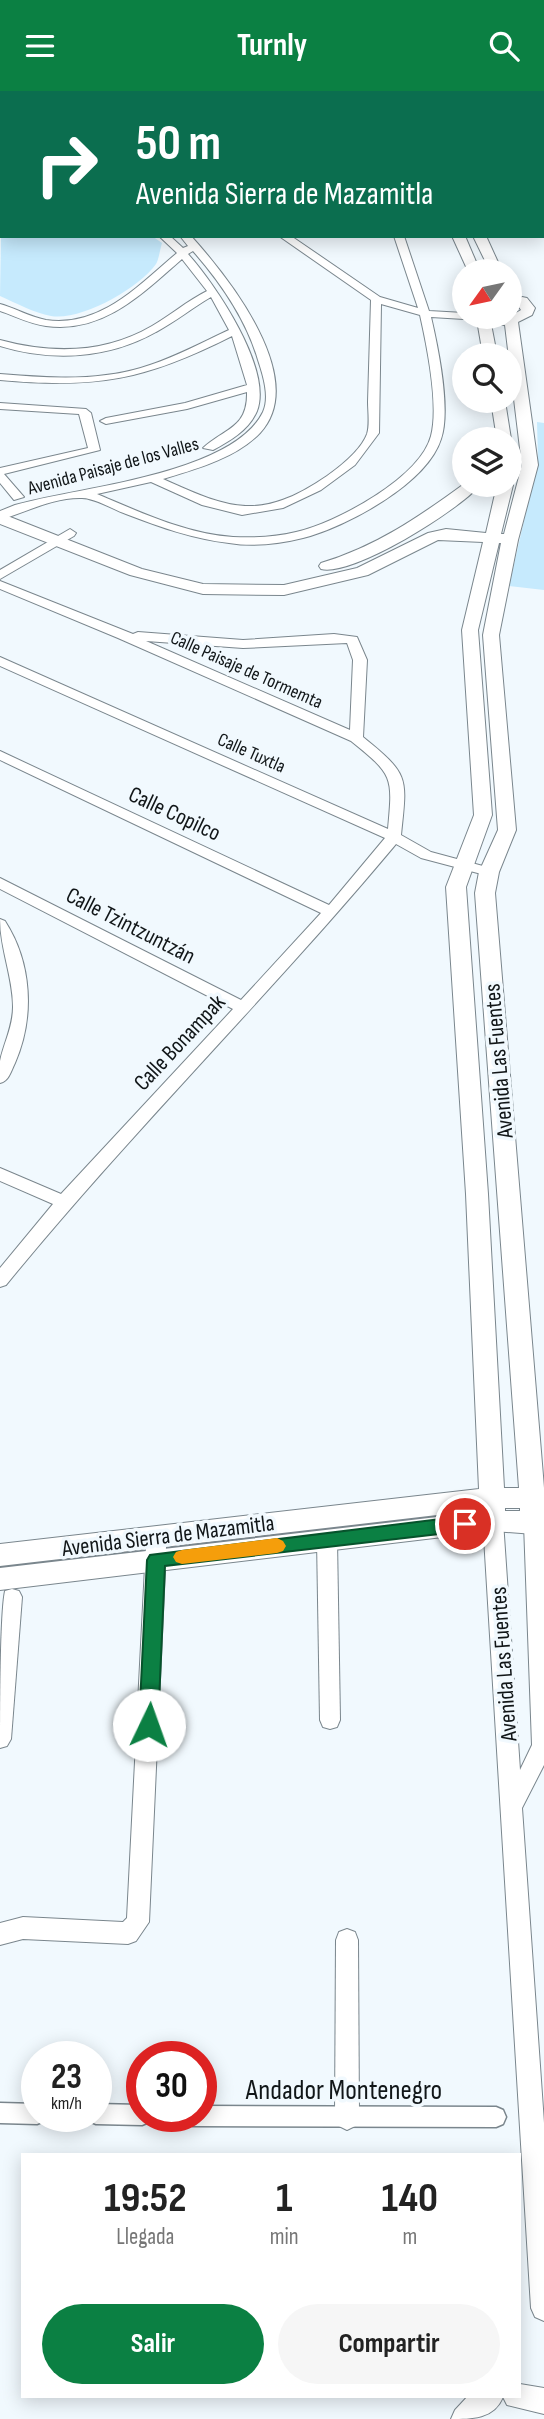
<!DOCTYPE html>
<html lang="es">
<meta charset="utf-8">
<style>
:root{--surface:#fff;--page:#f6f6f6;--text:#222;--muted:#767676;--accent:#0b8043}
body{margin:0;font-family:"Sofia Sans Condensed",sans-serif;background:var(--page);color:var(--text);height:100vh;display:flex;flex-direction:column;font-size:26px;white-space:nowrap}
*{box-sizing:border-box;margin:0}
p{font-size:23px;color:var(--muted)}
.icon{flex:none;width:38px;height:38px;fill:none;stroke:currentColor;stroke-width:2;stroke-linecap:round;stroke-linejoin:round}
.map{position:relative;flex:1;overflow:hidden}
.drawer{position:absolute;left:21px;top:2062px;width:500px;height:245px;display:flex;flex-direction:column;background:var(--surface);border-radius:0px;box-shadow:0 4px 18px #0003}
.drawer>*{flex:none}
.hud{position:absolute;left:0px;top:0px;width:544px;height:147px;box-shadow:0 4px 18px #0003;background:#0b6e4f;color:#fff;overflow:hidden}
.needle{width:46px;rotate:237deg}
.buttons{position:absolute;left:452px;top:168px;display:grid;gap:14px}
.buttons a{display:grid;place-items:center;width:70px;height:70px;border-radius:50%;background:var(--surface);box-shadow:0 4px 18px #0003;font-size:35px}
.speed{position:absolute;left:21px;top:1950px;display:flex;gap:14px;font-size:35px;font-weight:700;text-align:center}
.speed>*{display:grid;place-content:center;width:91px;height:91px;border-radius:50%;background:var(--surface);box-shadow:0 4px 18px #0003;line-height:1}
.speed small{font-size:18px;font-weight:400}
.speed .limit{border:10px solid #d22;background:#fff;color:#111}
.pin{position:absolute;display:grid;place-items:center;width:60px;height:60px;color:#fff;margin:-30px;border:4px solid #fff;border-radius:50%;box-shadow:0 2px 7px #0007}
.me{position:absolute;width:77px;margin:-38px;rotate:3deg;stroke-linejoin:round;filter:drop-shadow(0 0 5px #0008)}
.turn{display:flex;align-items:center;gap:24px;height:147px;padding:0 21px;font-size:32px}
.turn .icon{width:91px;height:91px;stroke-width:2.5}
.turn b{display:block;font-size:49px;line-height:60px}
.eta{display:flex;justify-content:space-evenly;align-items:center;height:119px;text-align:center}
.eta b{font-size:42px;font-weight:700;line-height:49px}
.button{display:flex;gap:14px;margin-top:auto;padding:14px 21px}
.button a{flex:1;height:80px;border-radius:42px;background:var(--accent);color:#fff;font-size:28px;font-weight:700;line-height:80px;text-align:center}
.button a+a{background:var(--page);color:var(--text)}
header{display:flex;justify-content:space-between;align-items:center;height:91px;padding:0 21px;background:var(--accent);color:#fff;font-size:32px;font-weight:700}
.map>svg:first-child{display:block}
.green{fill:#c6eafd}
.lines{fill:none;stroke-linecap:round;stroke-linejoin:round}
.pedestrian-casing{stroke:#7a868d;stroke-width:3}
.minor-casing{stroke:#7a868d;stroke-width:2}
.tertiary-casing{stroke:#7a868d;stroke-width:2}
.pedestrian{fill:#fff;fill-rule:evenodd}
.minor{fill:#fff;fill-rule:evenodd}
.tertiary{fill:#fff;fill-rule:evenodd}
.wall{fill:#bbbbb0}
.shaded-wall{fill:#999990}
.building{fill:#dadacd;stroke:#999990;stroke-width:2}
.route{fill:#0b8043;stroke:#07532c;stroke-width:2}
.slow{fill:#f59e0b}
.labels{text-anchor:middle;stroke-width:7;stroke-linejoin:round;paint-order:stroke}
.far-street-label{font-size:19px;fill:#111618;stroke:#f1f9fe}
.street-label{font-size:23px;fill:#111618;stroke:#f1f9fe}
.near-street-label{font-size:28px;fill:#111618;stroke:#f1f9fe}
</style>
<header><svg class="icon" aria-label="menu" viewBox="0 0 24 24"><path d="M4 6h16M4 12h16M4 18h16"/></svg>Turnly<svg class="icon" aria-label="search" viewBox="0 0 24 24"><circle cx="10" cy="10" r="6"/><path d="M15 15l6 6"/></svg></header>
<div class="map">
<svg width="544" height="2328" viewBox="0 0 544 2328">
<rect width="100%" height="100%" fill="#f1f9fe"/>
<g class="green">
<path d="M2 91V145H152L162 152C160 158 159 168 156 173 138 198 81 230 51 225 34 222 16 212 0 205Z"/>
<path d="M537 331 544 332V499L509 495 538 369Z"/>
</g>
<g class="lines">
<defs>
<g id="pedestrian">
<path d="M0 2012 37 2013V2025H46L44 2030 37 2033 0 2032Z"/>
<path d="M96 2013 142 2014V2025H151L149 2031 142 2034 96 2033 89 2030 87 2025H96Z"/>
<path d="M201 2015 496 2016 503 2019 506 2026 503 2033 496 2036 193 2035 186 2032 184 2025H201Z"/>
</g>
<g id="minor">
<path d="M159 145H170L183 157 188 155 180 145H191C228 186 310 288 260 342 236 367 196 378 163 388 231 419 261 430 327 385 341 375 361 359 367 343 370 334 368 320 368 311 369 277 370 243 371 209L279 145H291L380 206 418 217 394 145H404L429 220 464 222V226H469L464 228 431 226C438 256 451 319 441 348 427 393 346 436 303 447 279 453 253 456 229 452 193 448 160 436 126 423 114 419 95 407 82 407 54 406 26 421 0 429V420L15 414C77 396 232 384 263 321 270 306 263 284 258 269 246 228 221 192 193 160L188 163C215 193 273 278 257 320 249 339 230 350 213 359L203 357C225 337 248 337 247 301L187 318 106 333 100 330 106 327 185 312 247 294 232 245C145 289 97 298 0 289V283C49 287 102 291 150 274 177 265 203 251 229 239L211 206C192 217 175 231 156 241 108 268 52 271 0 255V249C52 263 104 263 152 235 171 224 187 210 207 200L182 168C143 202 103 243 46 235 30 233 15 225 0 220V213C15 217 30 226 46 229 100 237 139 194 177 162ZM381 213 420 224C427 255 439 315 431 345 420 387 336 432 296 441 276 446 255 447 233 446 186 443 140 421 97 403L151 391 202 414 242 424 283 417 321 399 355 374 379 342Z"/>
<path d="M0 312 86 318 91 322 100 359 4 383 24 406 14 409 0 392V377L88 357 79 323 0 318Z"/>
<path d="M70 438 76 442 74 445 0 488V479Z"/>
<path d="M0 490 133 543 138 541 243 549 334 543 357 546 367 569 363 646C410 684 407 686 401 744L431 761 494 778 496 781 489 785 421 767 396 753C270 904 130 1042 6 1194L0 1196V1177L53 1113 0 1090V1077L61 1103 233 918 0 798V787L241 909 321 822 0 669V660L329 814 385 747 0 575V566L388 738C393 685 393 684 351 650L118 547 0 498ZM146 550 243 557 347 552 353 569 350 639Z"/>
<path d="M0 828 5 830C32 872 35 926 15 972 11 980 9 990 0 992 0 985 0 977 0 970 4 951 13 936 13 916 13 886 0 858 0 828Z"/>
<path d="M493 1422 500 1424 503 1430 520 1679 532 1654 524 1433 527 1427 534 1425 541 1427 544 1433V1674L522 1717 544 2032V2230L535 2226 531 2217 483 1430 486 1424Z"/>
<path d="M327 1441 334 1443 337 1449 340 1629 337 1636 330 1638 323 1636 320 1629 317 1449 320 1443Z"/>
<path d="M156 1448 163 1450 166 1456 149 1831 136 1850 128 1853 23 1848 0 1854V1832L23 1826 123 1831 127 1827 146 1456 149 1450Z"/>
<path d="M12 1498 19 1500 22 1506 11 1648 7 1655 0 1657C0 1626 0 1523 5 1500Z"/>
<path d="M347 1838 355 1841 358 1849 359 2027 355 2035 347 2039 339 2035 335 2027 336 1849 339 1841Z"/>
<path d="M520 2293 544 2297V2323L507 2314 503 2306C494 2328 472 2328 451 2328L455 2319 468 2305H520Z"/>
</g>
<g id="tertiary">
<path d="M330 0H342L344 2H331Z"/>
<path d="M452 145H465L480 180H468Z"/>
<path d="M473 145H486L502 180H490Z"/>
<path d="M522 206 527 207 535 217 532 224 518 231 538 374 518 449 499 544 516 739 499 781 495 802 544 1397V1441L534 1443 493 1440 0 1499V1477L480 1421V1419L0 1475V1453L479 1398 466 1103 446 796 474 724 462 539 483 451 438 449 368 484 284 504 203 503 130 484 0 433V422L142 478 203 493 284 494 357 477 428 442 446 438 486 442 497 394H509V390L513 394 501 443H504L522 374 505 234 491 233 497 264H483L477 229 473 226H509L521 219 515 210ZM499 452H501L483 544 498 739 479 781 475 802 519 1397H504L488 1103 466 796 492 724 478 539ZM505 1417H520V1420H505Z"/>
<path d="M491 310H505L511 348 509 351V348H497Z"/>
<path d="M464 393 480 394C459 419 353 486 321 478L319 475 321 472C375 456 419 426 464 393Z"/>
</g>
</defs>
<use href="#pedestrian" class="pedestrian-casing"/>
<use href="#minor" class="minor-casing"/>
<use href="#tertiary" class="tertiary-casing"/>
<use href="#pedestrian" class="pedestrian"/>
<use href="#minor" class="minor"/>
<use href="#tertiary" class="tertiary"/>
</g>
<path class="wall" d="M423 0H544V31H542V2H425Z"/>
<g class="shaded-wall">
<rect x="440" y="0" width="61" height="2"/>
<rect x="542" y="17" width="2" height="14"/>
</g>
<path class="building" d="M514 0H544V17H542V2H517Z"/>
<path class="route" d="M465 1425 472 1428 474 1433 472 1438 465 1440 165 1475 158 1634 155 1640 149 1642 142 1640 139 1634 147 1469 150 1464Z"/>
<path class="slow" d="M277 1447 283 1450 286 1455 283 1460 277 1462 182 1473 176 1471 173 1466 176 1461 182 1459Z"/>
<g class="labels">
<g class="far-street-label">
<text transform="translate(113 374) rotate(-15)" y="7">Avenida Paisaje de los Valles</text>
<text transform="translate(247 578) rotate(24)" y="7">Calle Paisaje de Tormemta</text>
<text transform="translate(252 661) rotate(24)" y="7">Calle Tuxtla</text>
</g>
<g class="street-label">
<text transform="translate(175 722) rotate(25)" y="8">Calle Copilco</text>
<text transform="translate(131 834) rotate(27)" y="8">Calle Tzintzuntzán</text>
<text transform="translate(179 951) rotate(-47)" y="8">Calle Bonampak</text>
<text transform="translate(498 970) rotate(-95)" y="8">Avenida Las Fuentes</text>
<text transform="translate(168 1444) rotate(-7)" y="8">Avenida Sierra de Mazamitla</text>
<text transform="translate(503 1573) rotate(-94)" y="8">Avenida Las Fuentes</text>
</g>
<g class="near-street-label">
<text x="344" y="2008">Andador Montenegro</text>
</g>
</g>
</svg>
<div class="buttons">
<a><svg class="needle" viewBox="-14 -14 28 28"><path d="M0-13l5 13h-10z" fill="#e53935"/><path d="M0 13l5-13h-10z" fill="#767676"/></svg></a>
<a><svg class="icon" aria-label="search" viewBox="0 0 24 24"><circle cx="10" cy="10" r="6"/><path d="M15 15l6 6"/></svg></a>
<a><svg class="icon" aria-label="layers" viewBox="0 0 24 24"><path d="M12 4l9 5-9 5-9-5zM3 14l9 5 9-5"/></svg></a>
</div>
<div class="speed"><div>23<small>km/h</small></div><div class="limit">30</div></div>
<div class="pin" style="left:465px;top:1433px;background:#d93025"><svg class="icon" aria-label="arrive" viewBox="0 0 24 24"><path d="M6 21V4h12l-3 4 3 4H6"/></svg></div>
<svg class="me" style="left:149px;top:1634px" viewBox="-20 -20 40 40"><circle r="19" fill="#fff"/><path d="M0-13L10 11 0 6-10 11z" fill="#0b8043"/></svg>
<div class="hud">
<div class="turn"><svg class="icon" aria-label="right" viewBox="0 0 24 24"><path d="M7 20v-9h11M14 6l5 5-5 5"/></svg><div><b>50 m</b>Avenida Sierra de Mazamitla</div></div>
</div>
<section class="drawer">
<div class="eta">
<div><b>19:52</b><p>Llegada</p></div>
<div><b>1</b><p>min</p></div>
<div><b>140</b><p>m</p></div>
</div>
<div class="button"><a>Salir</a><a>Compartir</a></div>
</section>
</div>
